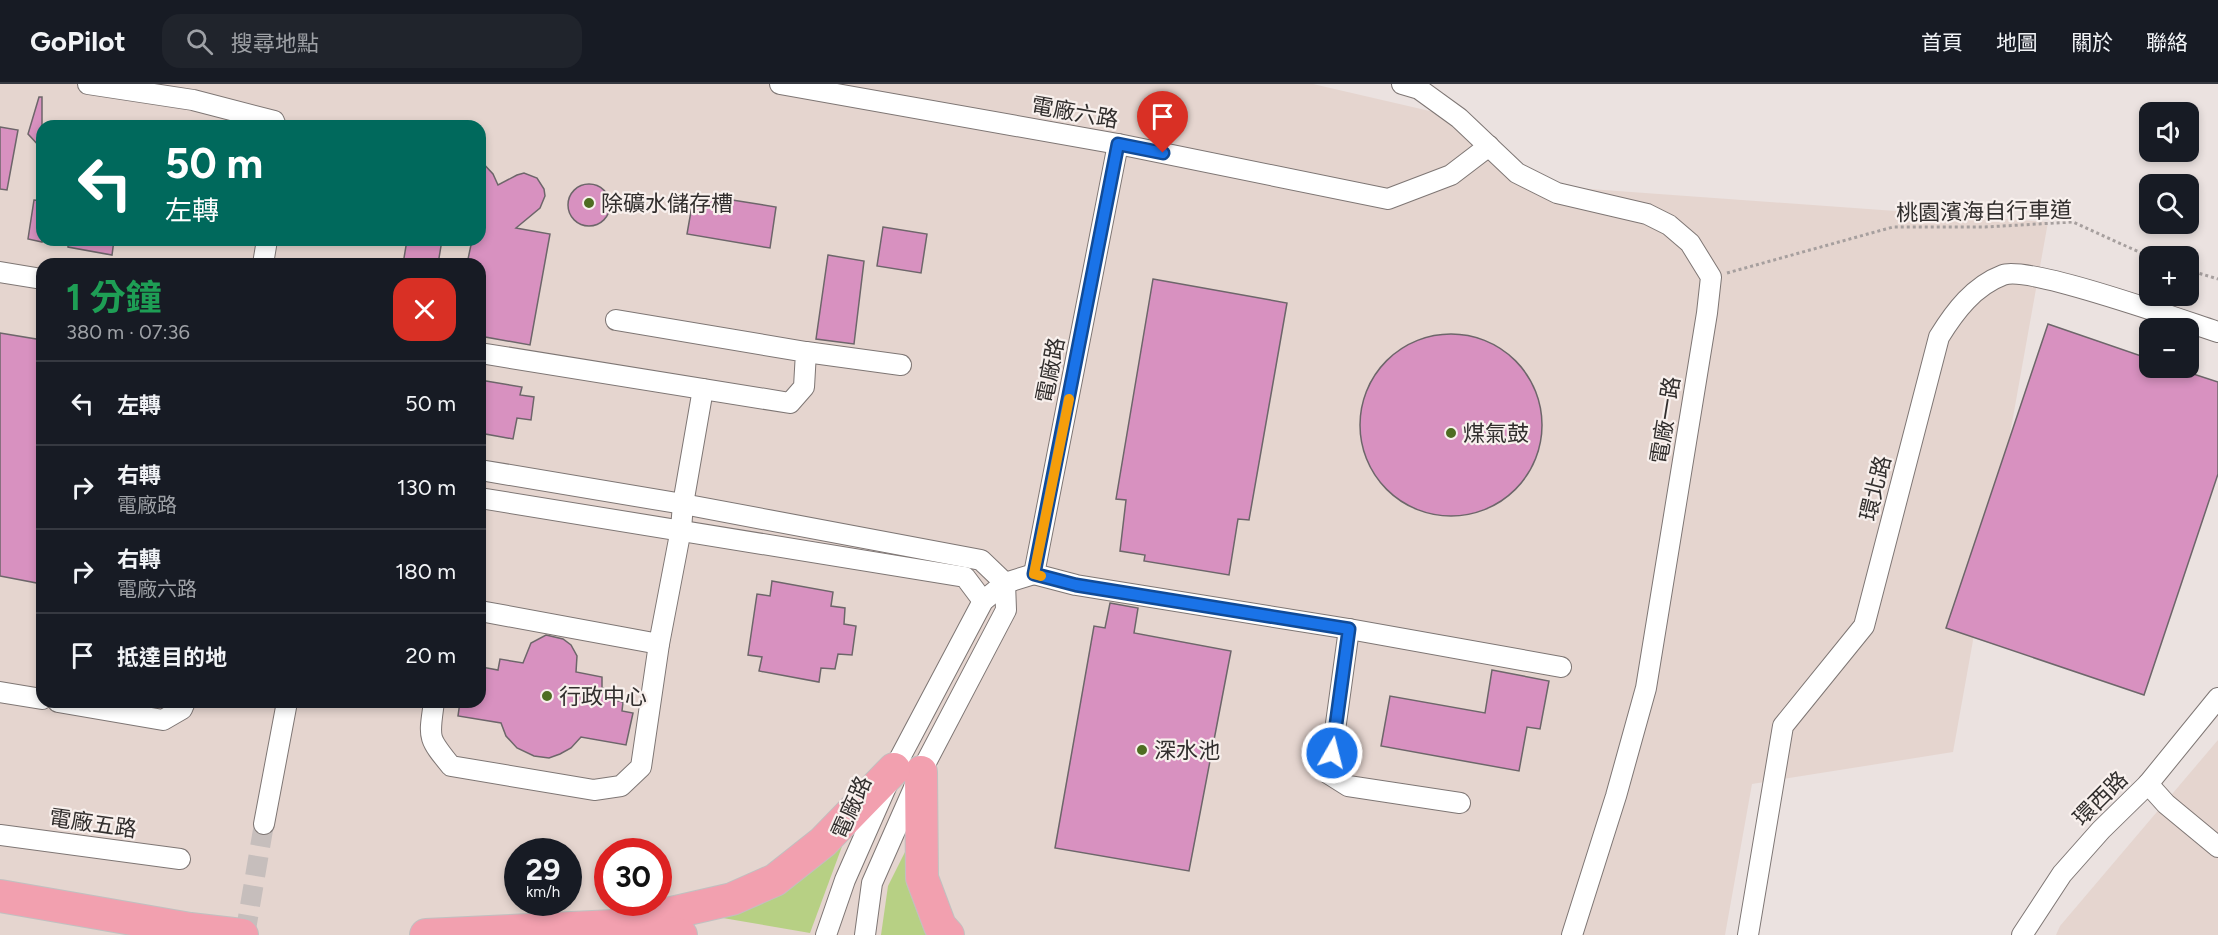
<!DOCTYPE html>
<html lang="zh-TW">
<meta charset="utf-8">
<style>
:root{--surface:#171b24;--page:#20242c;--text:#f1f3f6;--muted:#9ea1a6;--line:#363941}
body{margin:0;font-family:Figtree,"Noto Sans TC",sans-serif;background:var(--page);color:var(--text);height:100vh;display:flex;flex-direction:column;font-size:22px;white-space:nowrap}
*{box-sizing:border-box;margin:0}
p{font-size:20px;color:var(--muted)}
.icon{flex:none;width:33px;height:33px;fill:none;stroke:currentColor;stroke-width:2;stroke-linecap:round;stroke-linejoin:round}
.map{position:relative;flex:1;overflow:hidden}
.drawer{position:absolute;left:36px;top:174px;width:450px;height:450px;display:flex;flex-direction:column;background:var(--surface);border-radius:18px;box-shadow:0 3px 9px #0003}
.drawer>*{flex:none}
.hud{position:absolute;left:36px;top:36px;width:450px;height:126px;border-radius:18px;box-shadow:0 3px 9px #0003;background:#00695c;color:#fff;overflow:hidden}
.buttons{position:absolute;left:2139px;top:18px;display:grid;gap:12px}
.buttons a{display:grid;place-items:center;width:60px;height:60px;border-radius:12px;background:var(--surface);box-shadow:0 3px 9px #0003;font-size:30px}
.speed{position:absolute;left:504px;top:754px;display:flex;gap:12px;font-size:30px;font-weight:700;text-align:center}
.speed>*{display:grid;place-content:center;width:78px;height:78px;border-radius:50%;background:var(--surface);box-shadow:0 3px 9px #0003;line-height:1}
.speed small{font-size:15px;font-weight:400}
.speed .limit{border:9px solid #d22;background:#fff;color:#111}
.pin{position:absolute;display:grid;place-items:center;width:51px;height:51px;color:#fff;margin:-62px -26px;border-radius:50% 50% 50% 0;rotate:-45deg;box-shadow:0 0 6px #0007}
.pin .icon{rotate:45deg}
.me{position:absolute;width:66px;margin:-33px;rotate:8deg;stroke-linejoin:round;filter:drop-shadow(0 0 4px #0008)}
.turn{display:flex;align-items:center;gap:21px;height:126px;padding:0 30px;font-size:27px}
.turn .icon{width:78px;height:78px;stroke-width:2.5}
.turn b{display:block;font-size:42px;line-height:51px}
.round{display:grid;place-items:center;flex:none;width:63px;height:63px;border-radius:18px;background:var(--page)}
.head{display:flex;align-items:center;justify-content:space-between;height:102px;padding:0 30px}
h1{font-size:36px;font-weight:700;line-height:45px;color:#1e9e55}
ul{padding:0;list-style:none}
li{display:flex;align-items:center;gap:18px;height:84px;padding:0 30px;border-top:2px solid var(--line)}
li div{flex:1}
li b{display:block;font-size:22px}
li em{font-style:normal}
header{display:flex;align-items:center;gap:36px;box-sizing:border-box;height:84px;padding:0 30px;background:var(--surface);border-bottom:2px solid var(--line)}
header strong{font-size:28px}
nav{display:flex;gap:33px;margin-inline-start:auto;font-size:21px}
.search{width:420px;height:54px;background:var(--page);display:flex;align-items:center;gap:15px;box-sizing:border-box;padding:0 21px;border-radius:18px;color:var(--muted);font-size:22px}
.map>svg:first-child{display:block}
.built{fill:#e5d5cf;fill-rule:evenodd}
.green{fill:#b7d084}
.building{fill:#d891c0;stroke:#6d666a;stroke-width:1.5}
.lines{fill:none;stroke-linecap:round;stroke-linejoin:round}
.minor-tunnel{stroke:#c6bebc;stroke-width:20;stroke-dasharray:20 10;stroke-linecap:butt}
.minor-casing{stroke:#7e7674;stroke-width:22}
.primary-casing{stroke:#c1c0c0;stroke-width:34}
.path{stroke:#a69f9e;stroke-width:3;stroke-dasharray:3 3;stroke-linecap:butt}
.minor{stroke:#fff;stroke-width:20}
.primary{stroke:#f2a0af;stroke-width:32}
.route-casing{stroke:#114b97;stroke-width:15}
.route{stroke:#1a73e8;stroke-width:10}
.slow{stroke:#f59e0b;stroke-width:10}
.poi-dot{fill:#4e6d22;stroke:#f8f0ed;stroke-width:2}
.labels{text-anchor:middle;stroke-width:4.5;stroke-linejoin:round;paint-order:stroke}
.street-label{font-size:22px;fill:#312e2d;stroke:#f8f0ed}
.poi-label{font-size:22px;fill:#312e2d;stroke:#f8f0ed;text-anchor:start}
</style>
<header>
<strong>GoPilot</strong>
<div class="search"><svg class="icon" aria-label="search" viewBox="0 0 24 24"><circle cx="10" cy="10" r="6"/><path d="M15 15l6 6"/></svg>搜尋地點</div>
<nav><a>首頁</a><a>地圖</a><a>關於</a><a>聯絡</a></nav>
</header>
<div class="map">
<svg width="2218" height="851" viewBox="0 0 2218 851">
<rect width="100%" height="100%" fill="#ebe2e0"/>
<g class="built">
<path d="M0 0H1313L1447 31 1520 100 2048 138 1953 668 1752 700 1725 851H0ZM42 42H480V156H42ZM42 180H480V618H42ZM518 768H568V819H518ZM608 768H658V819H608Z"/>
<path d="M2218 656V851H2056L2060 842Z"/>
</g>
<g class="green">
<path d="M911 756 940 851H881L888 802Z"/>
<path d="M844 757 810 849 711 832Z"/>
</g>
<g class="building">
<path d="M39 13H42V65L28 50Z"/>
<path d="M0 43 18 46 7 106 0 105Z"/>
<path d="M480 76 493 90 498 101 517 91 524 89 537 94 544 105 545 112 540 124 516 144 550 150 530 261 480 252V180H467L472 156H480Z"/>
<circle cx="589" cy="121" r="21"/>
<path d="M694 110 776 123 770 164 687 150Z"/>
<path d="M34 116 42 117V158L28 155Z"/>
<path d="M883 143 927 150 921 189 877 182Z"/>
<path d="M68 156H114L112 171 68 163Z"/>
<path d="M407 156H442L438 180H403Z"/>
<path d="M828 171 864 177 854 260 816 255Z"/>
<path d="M1153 195 1287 219 1249 436 1238 435 1229 491 1144 477 1145 471 1120 467 1126 416 1116 415Z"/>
<path d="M2048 240 2150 275V284H2175L2218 298V390L2144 611 1946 544Z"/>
<path d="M0 249 42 256V500L0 492Z"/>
<circle cx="1451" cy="341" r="91"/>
<path d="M480 296 522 303 520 311 534 313 531 336 517 334 513 355 480 349Z"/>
<path d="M772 497 833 508 831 522 845 524 844 540 856 542 852 571 838 570 835 585 821 584 819 598 759 587 762 573 748 571 757 510 770 512Z"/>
<path d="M1110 519 1138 524 1134 549 1231 567 1189 787 1055 764 1094 542 1105 544Z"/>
<path d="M546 551 563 555 571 561 577 572 576 588 602 593V604L615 607 614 616 623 618 622 627 633 629 626 661 581 653 571 664 560 670 549 674 534 672 517 664 506 652 501 639 458 632 460 618H480V592L482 583 498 586 500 575 523 579 531 559Z"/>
<path d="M1492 586 1549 597 1540 645 1527 643 1519 687 1381 662 1390 612 1485 629Z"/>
</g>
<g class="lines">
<path class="minor-tunnel" d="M245 851 264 740"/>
<defs>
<g id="minor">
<path d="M88 0 193 16 274 37 276 42"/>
<path d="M780 0 1118 60 1388 115 1451 91 1489 62"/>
<path d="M1402 0 1419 5 1459 34 1517 89 1557 109 1647 130 1669 141 1690 159 1711 193 1707 229 1646 604 1616 712 1572 851"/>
<path d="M263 180 267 156"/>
<path d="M0 188 42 195"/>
<path d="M806 268 901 281"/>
<path d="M480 269 790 319 804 303 806 268 616 236"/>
<path d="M480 386 683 420 981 476 1005 499 1006 526 921 688 872 799 865 851"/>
<path d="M480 414 965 493 983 517"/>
<path d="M1034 490 1076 501 1349 545 1561 583"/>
<path d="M1034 490 1118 60"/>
<path d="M480 527 659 560"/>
<path d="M1349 545 1329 690 1348 702 1460 719"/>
<path d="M0 608 42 615"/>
<path d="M58 618 163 636 182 625 185 618"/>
<path d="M434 618C429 654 427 653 451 682L594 706 621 702 641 683 659 560 681 445 683 420 703 305"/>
<path d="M2148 700 2166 720 2218 763"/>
<path d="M264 740 287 618"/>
<path d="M0 751 180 775"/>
<path d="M826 851 845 796 894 685 983 517 1005 499 1034 490"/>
<path d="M1748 851 1783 642 1864 542 1939 253C1955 227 1974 202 2003 191 2028 181 2184 237 2218 248"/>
<path d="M2022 851 2062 790 2101 746 2148 700 2218 614"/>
</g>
<g id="primary">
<path d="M921 688 922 794 940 842 948 851"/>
<path d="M0 812 190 845 242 851"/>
<path d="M614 842 732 815 775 796 823 758 894 685"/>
<path d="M426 851 614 842 681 851"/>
</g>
</defs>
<use href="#minor" class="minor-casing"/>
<use href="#primary" class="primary-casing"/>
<g class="path">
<path d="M2188 186 2218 195"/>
<path d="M1727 189 1893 143H1985L2073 138 2150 173"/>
</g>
<use href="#minor" class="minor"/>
<use href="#primary" class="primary"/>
</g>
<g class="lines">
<defs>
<path id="route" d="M1163 69 1118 60 1034 490 1076 501 1349 545 1332 669"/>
</defs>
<use href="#route" class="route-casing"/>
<use href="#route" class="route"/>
<path class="slow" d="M1041 492 1034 490 1069 315"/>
</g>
<g class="poi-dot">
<circle cx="589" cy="119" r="6"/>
<circle cx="1451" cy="349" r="6"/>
<circle cx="547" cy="612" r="6"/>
<circle cx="1142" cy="666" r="6"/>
</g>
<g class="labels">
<g class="street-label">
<text transform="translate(1075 28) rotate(10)" y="8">電廠六路</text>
<text transform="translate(1984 127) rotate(-1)" y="8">桃園濱海自行車道</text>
<text transform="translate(1050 286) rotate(-79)" y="8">電廠路</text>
<text transform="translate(1665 336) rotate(-81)" y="8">電廠一路</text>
<text transform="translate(1875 404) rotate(-76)" y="8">環北路</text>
<text transform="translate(2100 714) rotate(-45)" y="8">環西路</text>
<text transform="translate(851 723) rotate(-66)" y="8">電廠路</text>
<text transform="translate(93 739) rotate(8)" y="8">電廠五路</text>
</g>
<g class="poi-label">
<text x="601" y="127">除礦水儲存槽</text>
<text x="1463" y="357">煤氣鼓</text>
<text x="559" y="620">行政中心</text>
<text x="1154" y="674">深水池</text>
</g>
</g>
</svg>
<div class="buttons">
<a><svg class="icon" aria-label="sound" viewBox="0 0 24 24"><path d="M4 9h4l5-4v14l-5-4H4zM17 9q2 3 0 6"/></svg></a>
<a><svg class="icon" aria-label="search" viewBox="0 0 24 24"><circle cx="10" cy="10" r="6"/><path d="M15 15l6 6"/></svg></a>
<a>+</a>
<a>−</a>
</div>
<div class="speed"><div>29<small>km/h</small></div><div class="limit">30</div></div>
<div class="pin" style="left:1163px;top:69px;background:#d93025"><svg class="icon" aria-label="arrive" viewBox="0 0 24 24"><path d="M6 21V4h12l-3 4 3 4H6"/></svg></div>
<svg class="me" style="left:1332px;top:669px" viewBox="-20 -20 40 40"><circle r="17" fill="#1a73e8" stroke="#fff" stroke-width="3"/><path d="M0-11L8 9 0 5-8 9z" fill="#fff"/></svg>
<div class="hud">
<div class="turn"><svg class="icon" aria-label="left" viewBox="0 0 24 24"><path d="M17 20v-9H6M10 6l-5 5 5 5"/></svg><div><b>50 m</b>左轉</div></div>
</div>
<section class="drawer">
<div class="head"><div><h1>1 分鐘</h1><p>380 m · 07:36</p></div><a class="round" style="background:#d93025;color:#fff"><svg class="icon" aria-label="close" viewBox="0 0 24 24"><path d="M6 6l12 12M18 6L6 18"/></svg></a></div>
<ul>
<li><svg class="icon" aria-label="left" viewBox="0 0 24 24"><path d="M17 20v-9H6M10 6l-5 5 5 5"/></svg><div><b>左轉</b></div><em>50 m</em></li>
<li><svg class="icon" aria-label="right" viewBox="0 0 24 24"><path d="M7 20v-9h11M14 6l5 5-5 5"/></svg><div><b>右轉</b><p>電廠路</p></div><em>130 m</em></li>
<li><svg class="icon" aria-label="right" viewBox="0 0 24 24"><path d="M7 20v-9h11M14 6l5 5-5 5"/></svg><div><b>右轉</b><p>電廠六路</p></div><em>180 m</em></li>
<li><svg class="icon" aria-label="arrive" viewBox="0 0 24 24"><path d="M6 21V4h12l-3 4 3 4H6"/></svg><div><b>抵達目的地</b></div><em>20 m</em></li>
</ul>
</section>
</div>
